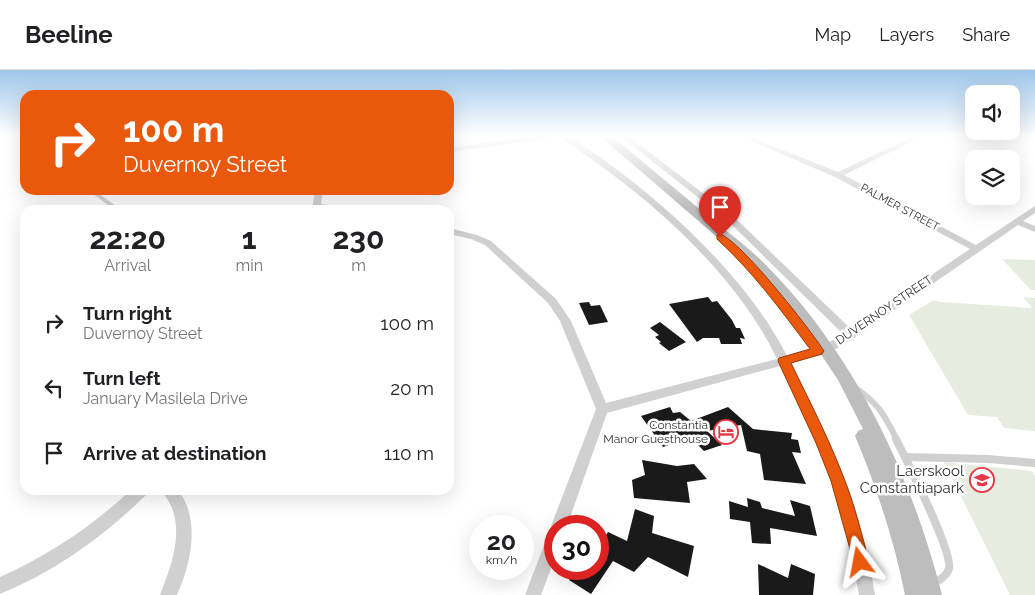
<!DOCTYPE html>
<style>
:root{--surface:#fff;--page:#f2f2f2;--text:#202124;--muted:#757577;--line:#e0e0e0}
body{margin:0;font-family:Raleway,sans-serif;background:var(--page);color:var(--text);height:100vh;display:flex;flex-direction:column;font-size:19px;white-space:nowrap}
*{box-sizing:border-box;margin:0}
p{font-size:16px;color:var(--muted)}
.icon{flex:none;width:28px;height:28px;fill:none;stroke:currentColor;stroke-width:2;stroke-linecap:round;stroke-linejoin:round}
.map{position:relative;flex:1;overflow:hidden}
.side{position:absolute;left:20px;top:135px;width:434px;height:290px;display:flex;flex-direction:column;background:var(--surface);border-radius:15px;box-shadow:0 5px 20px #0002}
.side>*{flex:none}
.top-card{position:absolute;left:20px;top:20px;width:434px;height:105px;border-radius:15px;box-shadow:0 5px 20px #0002;background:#ea580c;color:#fff;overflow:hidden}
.controls{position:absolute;left:965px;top:15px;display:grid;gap:10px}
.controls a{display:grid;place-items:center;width:55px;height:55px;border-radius:10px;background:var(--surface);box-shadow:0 5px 20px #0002;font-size:25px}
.speed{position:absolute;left:469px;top:445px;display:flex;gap:10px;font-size:25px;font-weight:700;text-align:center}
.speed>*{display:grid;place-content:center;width:65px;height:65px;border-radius:50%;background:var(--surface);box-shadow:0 5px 20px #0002;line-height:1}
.speed small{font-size:12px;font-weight:400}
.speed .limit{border:8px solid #d22;background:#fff;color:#111}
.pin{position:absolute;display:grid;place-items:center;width:42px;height:42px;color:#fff;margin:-51px -21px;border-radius:50% 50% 50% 0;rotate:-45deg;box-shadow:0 0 5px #0007}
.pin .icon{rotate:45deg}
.me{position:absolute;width:55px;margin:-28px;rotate:347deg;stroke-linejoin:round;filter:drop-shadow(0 0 4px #0008)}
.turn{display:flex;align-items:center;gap:18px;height:105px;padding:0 20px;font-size:22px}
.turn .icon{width:65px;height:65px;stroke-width:2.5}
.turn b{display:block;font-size:35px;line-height:42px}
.eta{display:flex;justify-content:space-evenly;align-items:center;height:85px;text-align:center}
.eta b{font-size:30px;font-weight:700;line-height:35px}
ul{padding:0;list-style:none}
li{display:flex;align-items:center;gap:15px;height:65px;padding:0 20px}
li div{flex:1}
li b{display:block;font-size:19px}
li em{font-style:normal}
header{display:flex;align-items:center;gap:30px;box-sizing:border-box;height:70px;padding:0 25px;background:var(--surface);border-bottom:1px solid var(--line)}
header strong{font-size:24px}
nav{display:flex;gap:28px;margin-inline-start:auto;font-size:18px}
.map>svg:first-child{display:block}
.green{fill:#e6ecdf}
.building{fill:#1a1a1a}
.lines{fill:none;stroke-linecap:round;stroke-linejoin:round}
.service-far2{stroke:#d0d0d0;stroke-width:4}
.service-far1{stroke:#d0d0d0;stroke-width:6}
.service{stroke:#d0d0d0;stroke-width:8}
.minor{fill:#d0d0d0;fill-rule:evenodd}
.secondary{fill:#bdbdbd;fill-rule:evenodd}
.route{fill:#ea580c;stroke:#983908}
.labels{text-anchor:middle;stroke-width:5;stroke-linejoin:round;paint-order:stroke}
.far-street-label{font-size:11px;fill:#333;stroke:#fff}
.street-label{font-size:12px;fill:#333;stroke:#fff}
.poi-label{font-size:12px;fill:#333;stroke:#fff;text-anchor:end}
.near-poi-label{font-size:15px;fill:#333;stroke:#fff;text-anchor:end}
</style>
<header>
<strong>Beeline</strong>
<nav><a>Map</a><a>Layers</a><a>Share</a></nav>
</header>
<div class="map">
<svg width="1035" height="525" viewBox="0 0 1035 525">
<rect width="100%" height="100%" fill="#fff"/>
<g class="green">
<path d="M1002 189 1035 190V220H1031Z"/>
<path d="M1023 227 1035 228V361L1004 358 997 347 968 345 909 245 934 230 940 232 1032 238Z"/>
<path d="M944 392 1032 401 1035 406V525H1010Z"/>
</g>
<g class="building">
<path d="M708 227 712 232 717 231 732 250 736 258H740L745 269 740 268 742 274H721L719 268H703L697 272 669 234Z"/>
<path d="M589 232 591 236 600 235 608 252 589 255 579 233Z"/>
<path d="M660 252 686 272 669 281 659 273 661 272 655 267 659 265 650 258Z"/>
<path d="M670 337 673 343 680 342 691 351 728 337 753 359 792 363 791 369 798 370 801 383 792 382 806 414 764 410 760 384 747 381 741 355 707 361 722 375 704 381 691 368 663 377 641 346Z"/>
<path d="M642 390 677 396 694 394 707 409 687 412 690 433 634 428 632 410 645 405Z"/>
<path d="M747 428 760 432 762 438 795 446 790 430 810 436 817 466 770 458 771 474 752 473 750 452 730 449 729 431 748 437Z"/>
<path d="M635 439 654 446 652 463 694 476 688 507 648 487 634 502 613 491 591 524 569 510 573 499H598V478L608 462 627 471Z"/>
<path d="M758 494 788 508 791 494 815 504 813 525H759Z"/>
</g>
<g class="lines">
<path class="service-far2" d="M95 123 118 140"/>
<path class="service-far1" d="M854 317C879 334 884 344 897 370"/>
<g class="service">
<path d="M896 369C906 390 953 481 949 499 946 507 939 510 932 514"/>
<path d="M905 387 988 389 1035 393"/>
</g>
<g class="minor">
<path d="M543 65C549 65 559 63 566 65 577 69 593 83 604 90 672 139 749 211 787 286L821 277 843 264 728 151 619 65H627L734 147 851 259 970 179 835 107 737 65H746L838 102 916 65H925L844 105 976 175 1035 136V143L1023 151 1035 156V162L1018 155 854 268 829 283 791 293C812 336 835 380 851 425 862 458 870 491 875 525H859C853 491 846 457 835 424 821 380 800 338 780 296L607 343 567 456H555V488L541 525H525L549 462 553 460 551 456 596 339 560 251 548 233 485 175 471 169 449 164V158L477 165 491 171 556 229 571 251 606 333 777 289C734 199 641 120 559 67L449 82V78Z"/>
<path d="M315 120H323L321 134 341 137 345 140H312Z"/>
<path d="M131 420H148L146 425C103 467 56 501 0 524V507C49 485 91 457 131 420Z"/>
<path d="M162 420H178C201 449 191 494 177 525H160C170 499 182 469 173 441 171 433 165 427 162 420Z"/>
</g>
<path class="secondary" d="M599 65H610C643 92 676 119 709 147 727 162 747 176 764 193 854 283 911 403 942 525H905C894 470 877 418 855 366L858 361 863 359 838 310 812 271 785 233 755 200Z"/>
</g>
<linearGradient id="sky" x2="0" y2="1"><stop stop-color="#9ec6ea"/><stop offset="0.47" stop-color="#fff"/><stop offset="1" stop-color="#fff" stop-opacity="0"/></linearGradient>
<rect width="1035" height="139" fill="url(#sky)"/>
<path class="route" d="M720 164C741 171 810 259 824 281L822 284 791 293C810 332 830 371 845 411 855 437 862 465 869 492L866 497 860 500 855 497 831 411 816 373 778 291 779 288 810 279C781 240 753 202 717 169V165Z"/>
<defs>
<symbol id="hotel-ring" viewBox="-11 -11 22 22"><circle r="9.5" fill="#fff" stroke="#e63946" stroke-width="1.5"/><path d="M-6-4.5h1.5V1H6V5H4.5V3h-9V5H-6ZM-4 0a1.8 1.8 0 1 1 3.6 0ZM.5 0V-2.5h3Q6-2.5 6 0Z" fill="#e63946"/></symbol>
<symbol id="school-ring" viewBox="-11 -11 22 22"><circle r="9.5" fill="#fff" stroke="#e63946" stroke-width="1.5"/><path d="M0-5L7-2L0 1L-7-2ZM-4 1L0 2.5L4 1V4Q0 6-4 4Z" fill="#e63946"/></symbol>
</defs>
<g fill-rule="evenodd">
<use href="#hotel-ring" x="712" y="348" width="28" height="28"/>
<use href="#school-ring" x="968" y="396" width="28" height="28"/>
</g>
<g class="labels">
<g class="far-street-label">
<text transform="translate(900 137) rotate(28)" y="4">PALMER STREET</text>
</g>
<g class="street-label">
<text transform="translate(884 240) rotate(-34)" y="4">DUVERNOY STREET</text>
</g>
<g class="poi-label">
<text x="708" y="359">Constantia<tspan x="708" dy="14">Manor Guesthouse</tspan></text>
</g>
<g class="near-poi-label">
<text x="964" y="406">Laerskool<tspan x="964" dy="17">Constantiapark</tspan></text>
</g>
</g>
</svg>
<div class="controls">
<a><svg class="icon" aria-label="sound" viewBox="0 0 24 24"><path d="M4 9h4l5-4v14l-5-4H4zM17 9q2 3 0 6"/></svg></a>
<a><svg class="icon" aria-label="layers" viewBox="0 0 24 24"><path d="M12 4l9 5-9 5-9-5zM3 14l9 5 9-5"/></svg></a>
</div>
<div class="speed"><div>20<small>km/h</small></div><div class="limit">30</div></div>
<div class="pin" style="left:720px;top:167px;background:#d93025"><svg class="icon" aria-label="arrive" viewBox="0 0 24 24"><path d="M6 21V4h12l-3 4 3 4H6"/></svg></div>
<svg class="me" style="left:860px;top:492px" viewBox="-20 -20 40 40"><path d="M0-17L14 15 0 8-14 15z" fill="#ea580c" stroke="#fff" stroke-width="4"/></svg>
<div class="top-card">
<div class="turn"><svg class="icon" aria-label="right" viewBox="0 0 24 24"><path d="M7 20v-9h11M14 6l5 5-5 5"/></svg><div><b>100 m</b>Duvernoy Street</div></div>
</div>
<section class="side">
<div class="eta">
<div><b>22:20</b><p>Arrival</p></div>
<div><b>1</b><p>min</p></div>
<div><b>230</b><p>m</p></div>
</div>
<ul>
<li><svg class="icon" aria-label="right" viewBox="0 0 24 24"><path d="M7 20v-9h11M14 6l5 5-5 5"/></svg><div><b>Turn right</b><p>Duvernoy Street</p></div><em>100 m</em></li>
<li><svg class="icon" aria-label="left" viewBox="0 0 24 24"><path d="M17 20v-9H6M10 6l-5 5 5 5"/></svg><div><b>Turn left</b><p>January Masilela Drive</p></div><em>20 m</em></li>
<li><svg class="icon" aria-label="arrive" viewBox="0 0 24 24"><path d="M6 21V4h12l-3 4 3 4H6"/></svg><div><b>Arrive at destination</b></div><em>110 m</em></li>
</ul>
</section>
</div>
